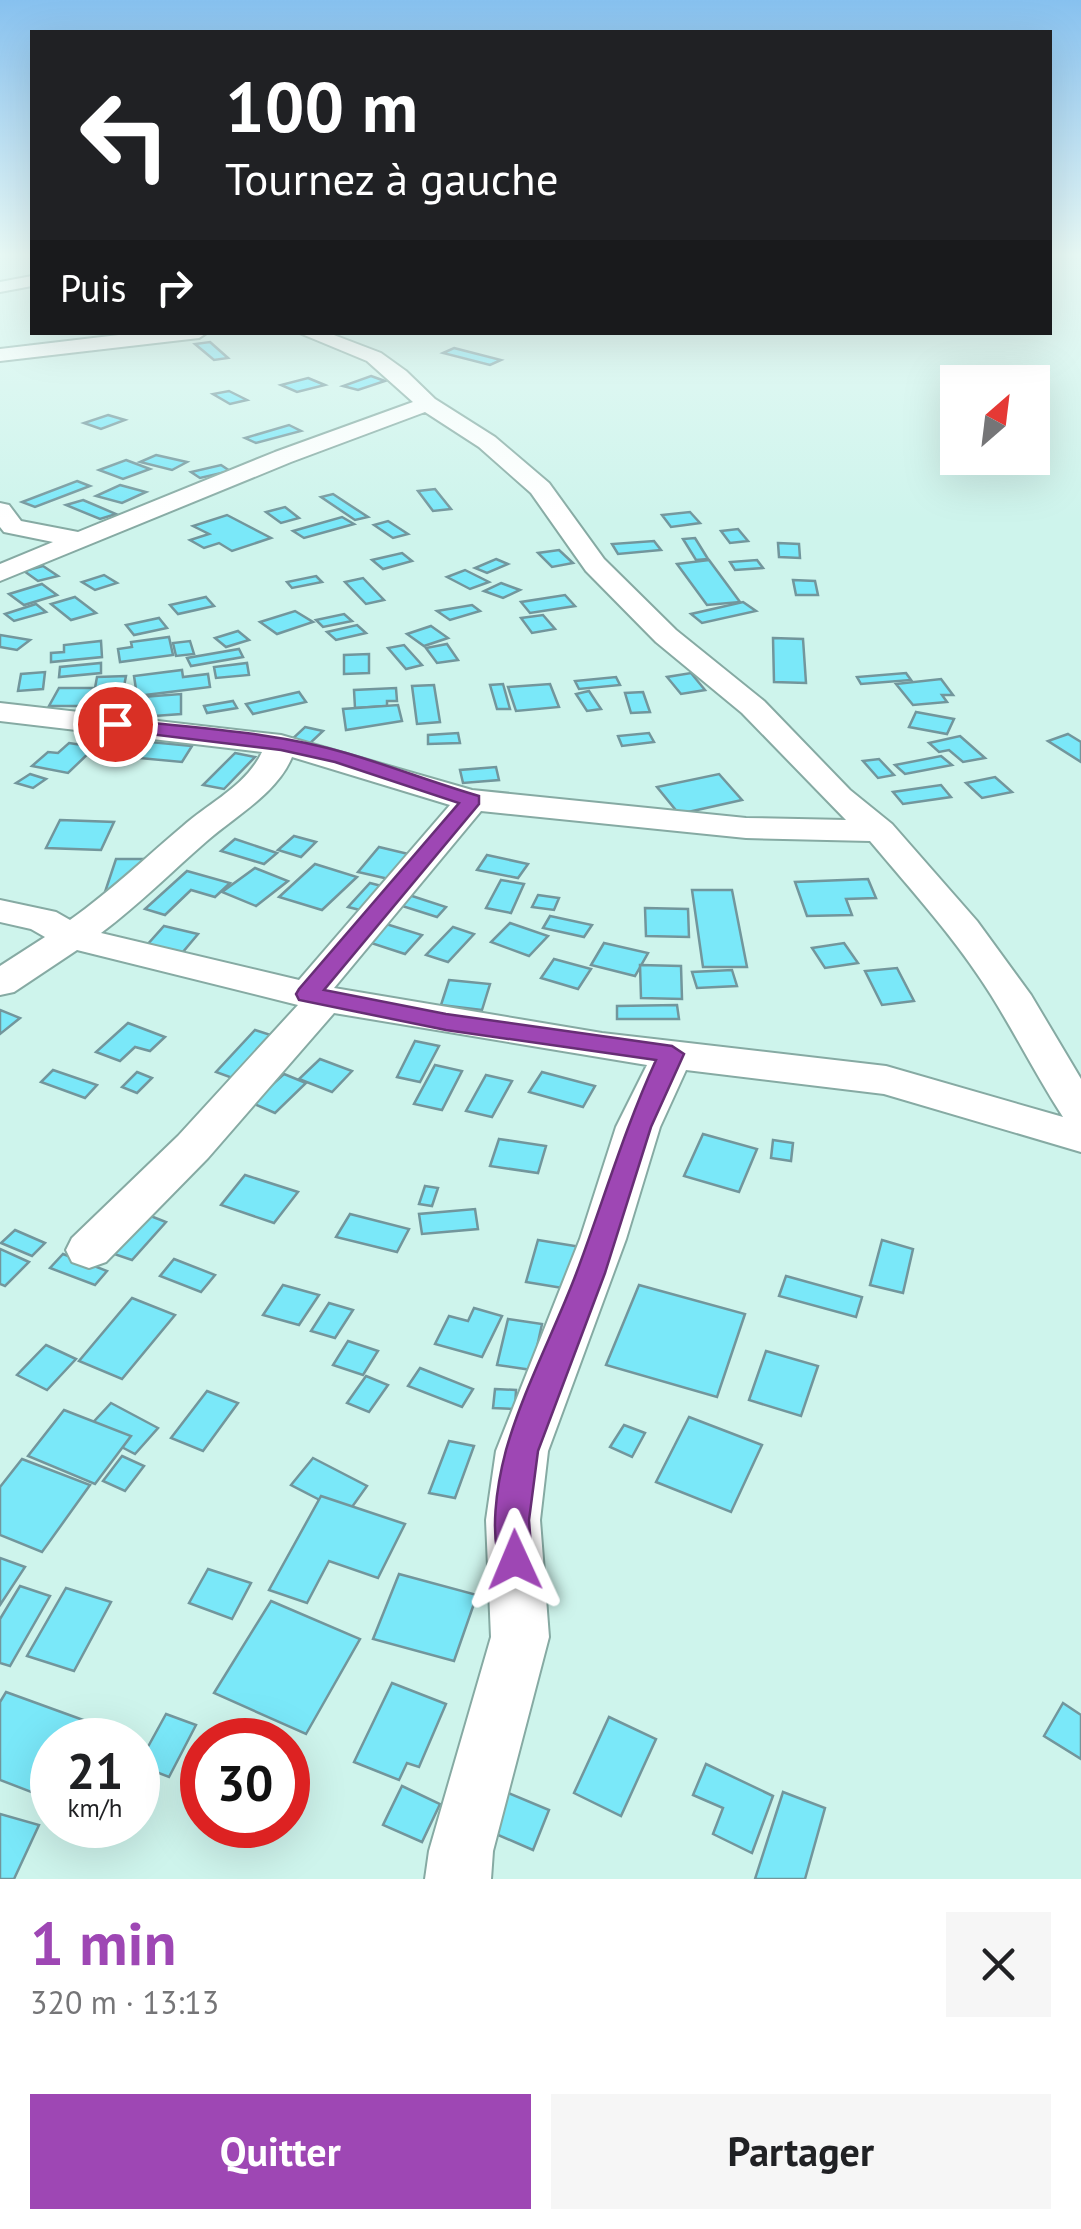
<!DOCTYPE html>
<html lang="fr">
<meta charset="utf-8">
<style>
:root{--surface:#fff;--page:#f6f6f6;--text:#202124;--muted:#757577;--accent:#9e47b4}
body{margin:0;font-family:"PT Sans",sans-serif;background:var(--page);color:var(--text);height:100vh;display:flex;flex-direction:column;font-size:38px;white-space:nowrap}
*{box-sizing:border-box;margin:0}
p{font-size:32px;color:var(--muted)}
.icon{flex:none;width:55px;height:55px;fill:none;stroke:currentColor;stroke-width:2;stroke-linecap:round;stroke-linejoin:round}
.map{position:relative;height:1879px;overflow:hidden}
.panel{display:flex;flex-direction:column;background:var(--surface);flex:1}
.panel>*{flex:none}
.top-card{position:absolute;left:30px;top:30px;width:1022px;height:305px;border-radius:0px;box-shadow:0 10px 40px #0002;background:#202124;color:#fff;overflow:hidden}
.needle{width:65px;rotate:28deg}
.buttons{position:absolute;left:940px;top:365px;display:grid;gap:20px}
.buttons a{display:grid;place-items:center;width:110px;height:110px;border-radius:0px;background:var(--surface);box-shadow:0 10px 40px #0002;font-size:50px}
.speed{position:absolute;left:30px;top:1718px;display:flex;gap:20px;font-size:50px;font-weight:700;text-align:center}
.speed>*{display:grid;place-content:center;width:130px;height:130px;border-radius:50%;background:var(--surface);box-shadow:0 10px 40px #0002;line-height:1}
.speed small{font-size:25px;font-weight:400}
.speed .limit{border:15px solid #d22;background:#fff;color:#111}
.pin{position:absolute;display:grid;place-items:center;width:85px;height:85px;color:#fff;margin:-42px;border:5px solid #fff;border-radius:50%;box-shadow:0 2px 10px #0007}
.me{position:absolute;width:110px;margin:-55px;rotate:359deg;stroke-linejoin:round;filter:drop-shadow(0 0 8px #0008)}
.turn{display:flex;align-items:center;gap:35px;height:210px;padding:0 30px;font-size:45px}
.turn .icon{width:130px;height:130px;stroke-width:2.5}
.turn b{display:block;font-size:70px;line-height:85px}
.then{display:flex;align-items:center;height:95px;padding:0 30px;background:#0003;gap:20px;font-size:38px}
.round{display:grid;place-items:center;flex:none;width:105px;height:105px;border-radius:0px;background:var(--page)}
.overview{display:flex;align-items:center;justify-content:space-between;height:170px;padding:0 30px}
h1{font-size:60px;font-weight:700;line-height:75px;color:var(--accent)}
.cta{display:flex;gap:20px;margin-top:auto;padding:20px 30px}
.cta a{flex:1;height:115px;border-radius:0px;background:var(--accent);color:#fff;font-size:40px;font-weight:700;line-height:115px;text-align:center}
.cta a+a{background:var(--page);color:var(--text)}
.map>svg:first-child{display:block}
.building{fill:#7ae8f9;stroke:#72969c;stroke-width:2.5}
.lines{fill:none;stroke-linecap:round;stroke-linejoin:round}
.minor-casing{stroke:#86aaa3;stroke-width:4}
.minor{fill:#fff;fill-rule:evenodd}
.route{fill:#9e47b4;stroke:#672e75;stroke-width:2.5}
</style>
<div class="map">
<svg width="1081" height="1879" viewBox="0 0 1081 1879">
<rect width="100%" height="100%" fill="#cef4ec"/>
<g class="building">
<path d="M210 342 228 358 214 360 195 344Z"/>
<path d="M454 348 501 360 490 365 443 353Z"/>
<path d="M371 376 385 381 358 390 343 386Z"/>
<path d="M308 378 325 385 297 392 281 385Z"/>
<path d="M229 391 247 400 230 404 213 394Z"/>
<path d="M108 415 125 420 101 429 84 423Z"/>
<path d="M289 425 301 431 256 443 245 438Z"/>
<path d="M156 455 187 462 172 470 140 462Z"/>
<path d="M126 460 150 469 123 479 99 470Z"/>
<path d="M221 465 230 471 200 478 191 472Z"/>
<path d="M77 481 90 486 35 507 22 502Z"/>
<path d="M120 485 146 492 122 503 96 496Z"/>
<path d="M435 489 451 509 433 511 418 491Z"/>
<path d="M333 494 368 517 355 520 321 497Z"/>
<path d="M83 500 116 514 100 519 66 505Z"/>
<path d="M285 507 299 518 281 523 266 512Z"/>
<path d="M690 512 700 523 671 527 662 515Z"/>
<path d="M227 515 271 538 232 551 219 543 204 548 190 540 209 534 193 526Z"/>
<path d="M342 517 354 524 304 538 293 531Z"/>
<path d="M388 521 408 534 393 538 374 525Z"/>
<path d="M738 529 748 541 730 543 721 531Z"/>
<path d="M695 538 708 559 696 560 683 539Z"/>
<path d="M654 541 661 550 618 554 612 544Z"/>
<path d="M778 543 799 544 800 558 779 557Z"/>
<path d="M559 550 573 563 552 567 538 553Z"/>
<path d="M402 553 412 561 383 569 372 560Z"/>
<path d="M496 559 508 564 487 573 475 568Z"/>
<path d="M709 560 740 602 707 605 677 564Z"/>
<path d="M757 560 763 568 735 570 730 562Z"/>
<path d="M43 566 58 576 38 581 24 571Z"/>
<path d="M465 570 489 582 470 589 447 577Z"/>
<path d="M104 575 117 583 95 590 82 582Z"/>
<path d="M316 576 322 582 292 588 287 582Z"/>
<path d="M363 578 384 600 366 604 345 582Z"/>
<path d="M793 580 815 581 818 595H796Z"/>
<path d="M501 583 520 590 503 598 484 591Z"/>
<path d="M42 584 57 595 24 605 9 594Z"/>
<path d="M565 595 575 606 530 613 521 602Z"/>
<path d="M75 597 96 613 71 620 51 604Z"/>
<path d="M206 597 214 606 178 614 170 605Z"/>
<path d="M743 602 756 611 702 623 691 614Z"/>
<path d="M36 604 46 612 14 621 5 614Z"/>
<path d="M472 605 480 611 450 620 437 611Z"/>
<path d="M295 611 313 622 277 634 260 622Z"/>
<path d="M344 614 352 621 323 627 316 620Z"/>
<path d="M543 615 555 629 532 633 521 618Z"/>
<path d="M159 618 167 628 134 635 126 625Z"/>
<path d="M357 625 366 633 336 640 327 632Z"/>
<path d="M431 626 448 638 424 646 407 634Z"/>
<path d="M238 631 249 640 226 647 215 638Z"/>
<path d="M0 635 30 640 17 650 0 647Z"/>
<path d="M169 637 173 655 120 662 118 649 132 647 131 642Z"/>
<path d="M773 638 803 639 806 683 774 682Z"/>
<path d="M101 641 102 657 51 662V653L64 652V645Z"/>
<path d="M190 641 194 654 176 656 173 643Z"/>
<path d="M447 644 458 660 437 663 426 648Z"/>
<path d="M404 645 422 665 406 669 388 648Z"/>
<path d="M239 649 243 657 191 666 187 658Z"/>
<path d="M369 654V673L344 674V655Z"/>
<path d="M101 663V673L59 677 60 667Z"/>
<path d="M247 663 249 675 216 678 214 667Z"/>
<path d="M182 670 183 677 208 674 210 687 137 696 134 676Z"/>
<path d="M45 672 43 689 18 691 21 674Z"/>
<path d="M691 673 705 690 681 694 667 677Z"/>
<path d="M906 673 911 680 861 684 857 677Z"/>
<path d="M126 676 124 686 95 688 97 677Z"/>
<path d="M616 677 620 685 579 689 575 681Z"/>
<path d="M941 679 953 695H942L947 702 913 705 896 684Z"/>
<path d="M503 684 510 709H497L490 685Z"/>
<path d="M550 684 559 707 516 711 508 687Z"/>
<path d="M434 685 440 722 417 724 412 686Z"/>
<path d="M59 688H93L85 706H49Z"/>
<path d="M396 688 397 701H387V706L355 708 354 690Z"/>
<path d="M589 691 601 709 587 711 576 694Z"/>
<path d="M299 692 306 702 253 714 246 704Z"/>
<path d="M643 692 650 712 631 713 625 693Z"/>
<path d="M181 694V714L141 717 142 697Z"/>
<path d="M233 701 237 708 207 713 204 706Z"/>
<path d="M398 705 402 721 346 730 343 709Z"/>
<path d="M916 712 954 719 947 734 909 727Z"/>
<path d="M305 727 323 731 306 747 288 743Z"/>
<path d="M458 733 460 743 428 744V735Z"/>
<path d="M649 733 654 742 622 746 618 736Z"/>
<path d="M1068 734 1081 742V762L1048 741Z"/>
<path d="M960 736 985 758 963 762 949 750 939 752 929 743Z"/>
<path d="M150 742 192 746 182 762 139 758Z"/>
<path d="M69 743 95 747 68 773 32 766 48 752 58 753Z"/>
<path d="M235 753 255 757 224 789 203 785Z"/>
<path d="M941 756 952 765 905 774 895 765Z"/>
<path d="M879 759 894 775 878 778 863 761Z"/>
<path d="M496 767 499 780 463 783 460 770Z"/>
<path d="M30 774 46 779 33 788 16 783Z"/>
<path d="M719 774 742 800 679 814 657 787Z"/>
<path d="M995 777 1012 792 982 798 966 783Z"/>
<path d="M941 785 951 797 903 804 893 792Z"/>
<path d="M60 820 114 822 101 850 46 848Z"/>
<path d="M294 836 316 842 301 857 278 850Z"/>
<path d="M235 839 277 853 264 864 221 851Z"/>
<path d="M379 847 421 857 402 882 358 872Z"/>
<path d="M487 855 528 864 518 878 477 870Z"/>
<path d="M116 859H158L149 891 105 892Z"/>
<path d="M315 864 357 877 322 910 279 897Z"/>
<path d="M255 868 288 881 256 906 222 892Z"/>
<path d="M187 871 230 883 215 897 191 890 165 915 145 909Z"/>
<path d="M868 879 876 898 846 899 852 915 807 916 795 882Z"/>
<path d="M501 880 524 884 511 913 486 908Z"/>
<path d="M370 883 393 889 372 913 348 907Z"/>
<path d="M692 890H732L747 967H703Z"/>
<path d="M409 895 446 907 437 917 399 905Z"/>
<path d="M538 895 559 898 554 910 532 907Z"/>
<path d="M645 908 688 909 689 937 646 936Z"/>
<path d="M550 916 592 925 584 937 543 928Z"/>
<path d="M510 923 548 936 529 956 491 942Z"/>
<path d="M386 924 422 935 405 954 368 942Z"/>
<path d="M164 926 198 934 182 953 147 945Z"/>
<path d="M453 927 474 934 448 962 426 955Z"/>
<path d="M604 943 648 953 635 976 591 965Z"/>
<path d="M844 943 858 963 825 968 812 948Z"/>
<path d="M554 959 591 969 578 989 541 978Z"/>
<path d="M640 965 681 966 682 999 641 998Z"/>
<path d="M897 968 914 1001 882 1005 865 971Z"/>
<path d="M732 970 737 986 697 988 692 972Z"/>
<path d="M449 980 490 984 482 1010 441 1005Z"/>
<path d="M677 1005 679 1019H617V1006Z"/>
<path d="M0 1010 20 1018 0 1034Z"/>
<path d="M128 1023 165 1037 150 1051 135 1047 120 1061 96 1052Z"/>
<path d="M255 1030 277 1037 238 1080 216 1072Z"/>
<path d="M415 1041 439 1046 420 1082 397 1077Z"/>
<path d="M320 1059 352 1071 332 1092 299 1079Z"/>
<path d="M435 1065 462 1071 442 1110 414 1104Z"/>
<path d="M53 1070 97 1085 85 1098 41 1082Z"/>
<path d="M137 1072 152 1078 137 1093 122 1087Z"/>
<path d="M542 1072 595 1086 583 1107 529 1092Z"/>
<path d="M284 1074 306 1083 275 1113 252 1103Z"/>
<path d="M486 1075 512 1081 492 1117 466 1111Z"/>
<path d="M703 1134 757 1149 739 1192 684 1176Z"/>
<path d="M499 1139 546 1146 538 1173 490 1166Z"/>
<path d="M773 1140 793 1143 791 1161 771 1158Z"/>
<path d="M245 1175 298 1192 274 1223 221 1205Z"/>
<path d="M425 1186 438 1188 432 1206 419 1204Z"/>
<path d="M475 1209 478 1229 422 1234 419 1214Z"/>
<path d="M350 1214 409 1229 397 1252 336 1237Z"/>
<path d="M148 1215 166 1222 132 1260 114 1254Z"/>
<path d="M15 1230 45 1243 32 1256 1 1243Z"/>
<path d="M538 1240 587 1248 575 1290 526 1282Z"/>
<path d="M882 1240 913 1249 903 1293 870 1285Z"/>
<path d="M0 1249 29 1262 5 1286 0 1284Z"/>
<path d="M63 1254 107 1271 95 1285 50 1268Z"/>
<path d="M174 1259 215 1275 201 1292 160 1276Z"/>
<path d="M786 1276 862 1297 856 1317 779 1296Z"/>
<path d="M283 1285 319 1295 299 1325 263 1315Z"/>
<path d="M639 1285 745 1314 717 1397 606 1365Z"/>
<path d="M132 1298 175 1315 122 1379 79 1361Z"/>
<path d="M329 1303 353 1310 335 1338 311 1331Z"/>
<path d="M474 1308 502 1316 482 1357 435 1344 449 1316 468 1321Z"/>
<path d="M508 1319 542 1324 532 1370 497 1365Z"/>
<path d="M348 1341 378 1351 363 1375 333 1365Z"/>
<path d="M46 1345 76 1359 47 1390 17 1375Z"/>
<path d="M766 1351 818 1366 801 1416 749 1400Z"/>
<path d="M420 1368 473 1389 462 1407 408 1386Z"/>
<path d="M366 1376 388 1385 369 1412 347 1403Z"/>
<path d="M495 1389 516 1390 515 1409 493 1408Z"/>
<path d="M207 1391 238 1403 203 1451 171 1438Z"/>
<path d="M111 1403 158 1428 135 1454 87 1429Z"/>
<path d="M64 1410 131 1436 95 1484 28 1456Z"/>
<path d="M689 1417 762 1445 731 1512 656 1482Z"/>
<path d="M624 1425 645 1433 632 1457 610 1447Z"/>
<path d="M449 1441 474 1446 455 1498 429 1493Z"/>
<path d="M122 1456 144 1466 125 1491 103 1481Z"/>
<path d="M313 1458 367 1486 347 1514 291 1485Z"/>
<path d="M22 1459 90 1485 42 1552 0 1535V1487Z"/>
<path d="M321 1496 405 1524 378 1578 329 1561 307 1603 269 1590Z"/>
<path d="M0 1558 25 1567 0 1605Z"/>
<path d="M208 1569 251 1583 232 1619 189 1603Z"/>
<path d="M399 1574 477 1595 454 1661 373 1639Z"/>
<path d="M20 1586 50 1596 10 1666 0 1663V1619Z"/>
<path d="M66 1588 111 1602 74 1671 27 1656Z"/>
<path d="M271 1601 360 1639 306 1734 214 1693Z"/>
<path d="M392 1683 446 1704 419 1767 407 1763 399 1780 354 1762Z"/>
<path d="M6 1692 108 1729 102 1740H52V1800L0 1780V1702Z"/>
<path d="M1063 1703 1081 1715V1759L1044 1736Z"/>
<path d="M166 1714 196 1725 169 1777 138 1765Z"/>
<path d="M609 1717 656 1739 621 1816 574 1793Z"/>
<path d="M706 1764 773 1796 752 1853 713 1834 723 1808 693 1795Z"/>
<path d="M402 1786 440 1804 422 1842 383 1825Z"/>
<path d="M506 1792 549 1810 533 1850 489 1831Z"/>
<path d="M783 1792 825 1808 805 1879H755Z"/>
<path d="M0 1814 39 1825 14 1879H0Z"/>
</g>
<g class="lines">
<defs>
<g id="minor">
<path d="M32 276V286L0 292V282Z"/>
<path d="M144 332H208L199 338 0 361V349Z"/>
<path d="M297 332H326L381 353 406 371 435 399 495 437 549 483 604 559 676 630 764 701 850 790 892 824 977 921 1031 995 1081 1079V1152L884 1094 686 1070 660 1127 626 1239 548 1451 540 1520 549 1637 493 1851 491 1879H425L429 1851 491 1637 486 1520 496 1451 580 1239 616 1127 647 1065 334 1013 208 1158 106 1262 89 1268 72 1262 66 1250 72 1238 178 1136 298 1005 77 950 14 992 0 995V966L45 937 31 929 0 922V900L56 912 70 920C111 891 145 858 183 826 209 803 247 785 262 752L0 721V703L281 735 472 790 746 818 846 820 742 713 656 642 586 571 531 493 479 447 425 412 291 462 0 581V564L53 542 4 532 0 527V503L9 505 21 521 78 532 275 452 413 402 367 361ZM292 757 450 805 299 980 101 933C140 904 172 871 208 840 237 815 277 793 292 757ZM481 811 746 838 870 841C912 891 957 940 991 995 1016 1035 1037 1077 1063 1117L886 1066 602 1033 334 988Z"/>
</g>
</defs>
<use href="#minor" class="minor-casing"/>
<use href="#minor" class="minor"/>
</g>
<linearGradient id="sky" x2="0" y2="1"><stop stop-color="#87c1ef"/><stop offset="0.49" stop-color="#e9faf6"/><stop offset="1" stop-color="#e9faf6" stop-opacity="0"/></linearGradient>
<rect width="1081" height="520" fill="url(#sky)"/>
<path class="route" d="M115 719C191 728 272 731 346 753 391 766 434 783 479 796V804L324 990 446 1014 672 1046 684 1054 651 1127 605 1273 538 1451 529 1520 532 1560 527 1570 515 1575 503 1570C488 1538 497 1484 506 1450 523 1390 554 1332 576 1274 603 1202 624 1130 656 1060L446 1030 299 1000 296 994 299 989 459 803 335 762 281 750 108 729V720Z"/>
</svg>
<div class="buttons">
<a><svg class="needle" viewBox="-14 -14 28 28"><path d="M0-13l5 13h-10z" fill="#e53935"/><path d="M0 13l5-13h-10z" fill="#757577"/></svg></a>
</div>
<div class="speed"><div>21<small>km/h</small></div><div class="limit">30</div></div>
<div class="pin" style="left:115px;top:724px;background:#d93025"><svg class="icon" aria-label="arrive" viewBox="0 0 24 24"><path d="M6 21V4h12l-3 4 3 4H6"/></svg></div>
<svg class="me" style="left:515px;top:1560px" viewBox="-20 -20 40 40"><path d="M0-17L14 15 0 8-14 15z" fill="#9e47b4" stroke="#fff" stroke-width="4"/></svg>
<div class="top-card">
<div class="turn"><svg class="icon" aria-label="left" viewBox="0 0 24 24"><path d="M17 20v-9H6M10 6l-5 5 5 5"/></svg><div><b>100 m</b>Tournez à gauche</div></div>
<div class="then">Puis<svg class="icon" aria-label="right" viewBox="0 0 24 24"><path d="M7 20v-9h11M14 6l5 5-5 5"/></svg></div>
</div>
</div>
<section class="panel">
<div class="overview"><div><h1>1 min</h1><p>320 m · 13:13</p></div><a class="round"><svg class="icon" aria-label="close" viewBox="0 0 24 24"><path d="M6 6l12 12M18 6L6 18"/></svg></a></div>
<div class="cta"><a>Quitter</a><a>Partager</a></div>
</section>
